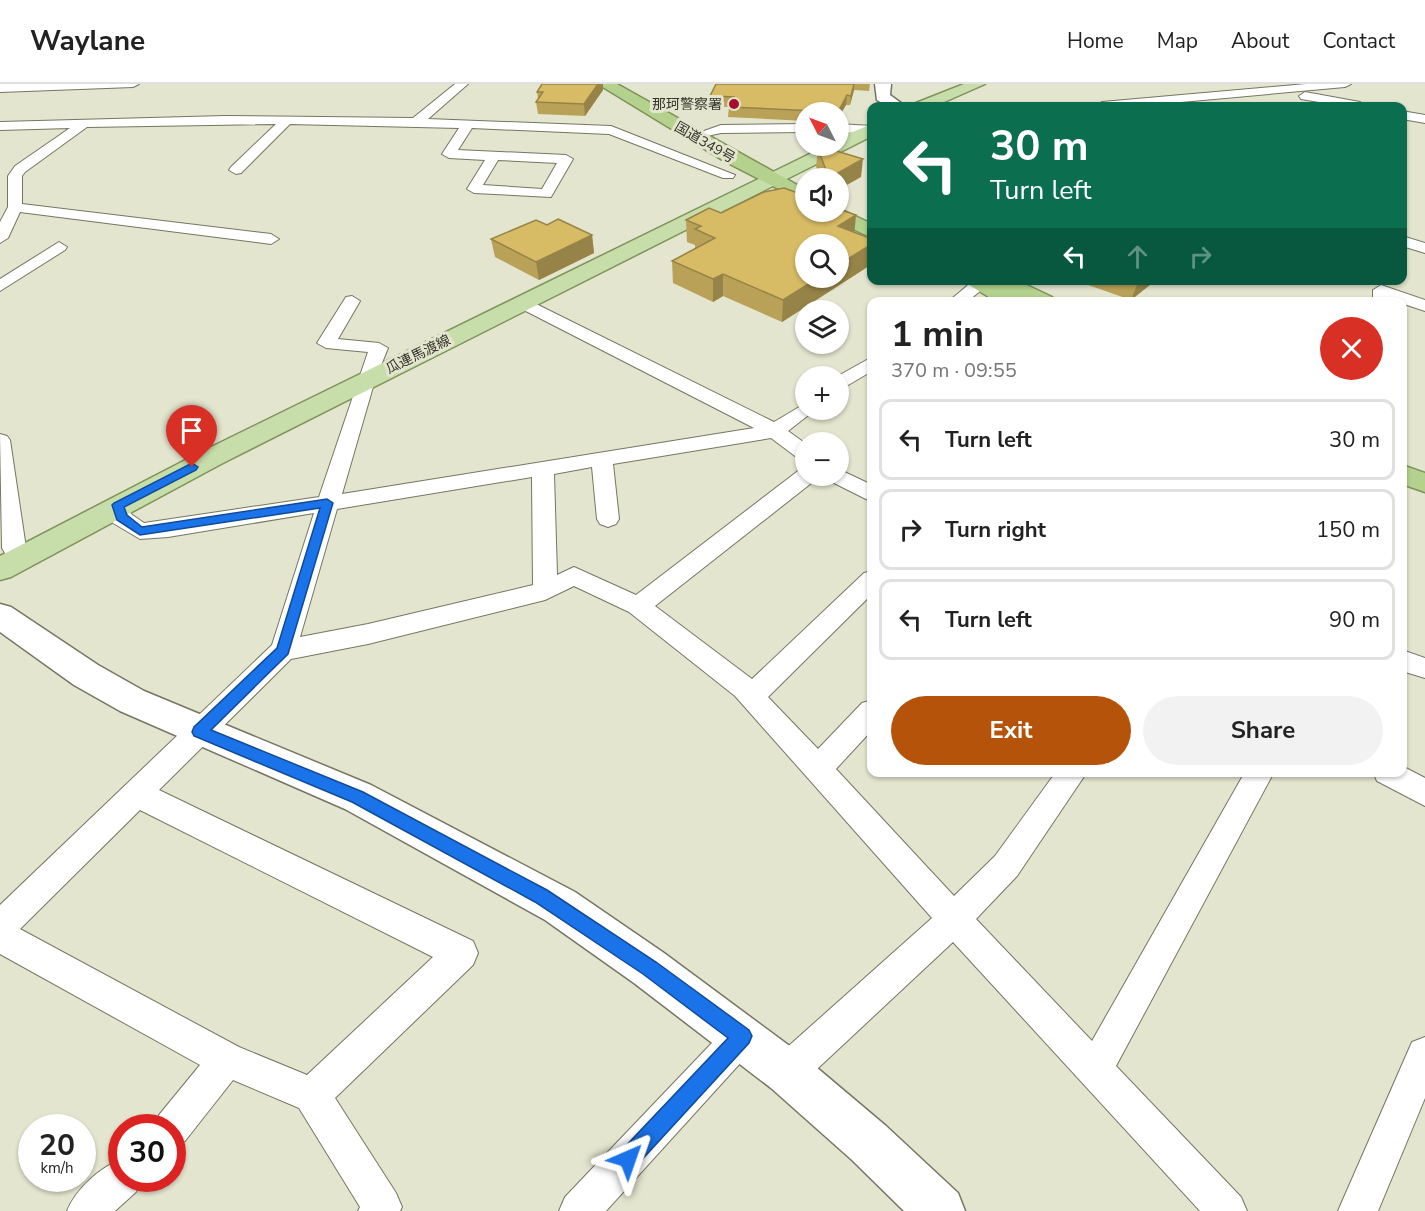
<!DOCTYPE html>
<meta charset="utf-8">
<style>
:root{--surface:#fff;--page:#f2f2f2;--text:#222;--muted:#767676;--line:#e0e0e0;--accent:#b45309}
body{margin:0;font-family:"Nunito Sans","Noto Sans JP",sans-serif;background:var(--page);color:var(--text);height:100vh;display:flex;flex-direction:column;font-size:22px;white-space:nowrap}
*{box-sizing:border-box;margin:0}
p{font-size:20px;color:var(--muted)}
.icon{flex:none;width:33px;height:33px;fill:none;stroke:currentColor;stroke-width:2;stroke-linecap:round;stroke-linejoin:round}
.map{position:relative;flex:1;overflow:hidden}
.side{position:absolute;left:867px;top:213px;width:540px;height:480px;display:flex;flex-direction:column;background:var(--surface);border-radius:12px;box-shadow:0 2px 4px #0004}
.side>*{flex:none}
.top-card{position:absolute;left:867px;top:18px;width:540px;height:183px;border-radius:12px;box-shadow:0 2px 4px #0004;background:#0b6e4f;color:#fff;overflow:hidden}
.needle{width:39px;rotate:312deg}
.fabs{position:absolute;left:795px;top:18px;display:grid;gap:12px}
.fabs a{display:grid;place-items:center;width:54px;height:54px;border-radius:50%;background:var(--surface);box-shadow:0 2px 4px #0004;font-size:30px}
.speed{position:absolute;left:18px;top:1030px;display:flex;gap:12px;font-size:30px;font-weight:700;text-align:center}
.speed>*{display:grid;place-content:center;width:78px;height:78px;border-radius:50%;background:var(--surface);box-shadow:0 2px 4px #0004;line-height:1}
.speed small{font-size:15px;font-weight:400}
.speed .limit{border:9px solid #d22;background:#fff;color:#111}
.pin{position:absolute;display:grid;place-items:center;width:51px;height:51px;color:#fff;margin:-62px -26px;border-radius:50% 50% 50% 0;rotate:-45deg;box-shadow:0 0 6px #0007}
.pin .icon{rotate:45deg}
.me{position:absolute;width:66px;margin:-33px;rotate:43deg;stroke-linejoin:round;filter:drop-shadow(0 0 4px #0008)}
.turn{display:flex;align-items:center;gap:21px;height:126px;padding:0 24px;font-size:27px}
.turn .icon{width:78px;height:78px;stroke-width:2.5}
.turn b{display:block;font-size:42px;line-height:51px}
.lanes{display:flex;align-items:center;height:57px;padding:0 24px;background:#0003;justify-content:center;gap:30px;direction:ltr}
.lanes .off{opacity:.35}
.round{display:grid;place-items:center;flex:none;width:63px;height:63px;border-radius:32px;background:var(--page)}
.summary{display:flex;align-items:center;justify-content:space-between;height:102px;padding:0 24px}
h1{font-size:36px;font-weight:700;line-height:45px}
.action{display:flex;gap:12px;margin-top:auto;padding:12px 24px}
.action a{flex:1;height:69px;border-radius:36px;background:var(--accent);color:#fff;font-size:24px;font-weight:700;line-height:69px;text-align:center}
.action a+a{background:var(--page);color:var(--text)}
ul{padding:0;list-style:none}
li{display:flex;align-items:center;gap:18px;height:81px;margin:0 12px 9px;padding:0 12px;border:3px solid var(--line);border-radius:12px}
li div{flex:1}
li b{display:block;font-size:22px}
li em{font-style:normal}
header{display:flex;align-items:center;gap:36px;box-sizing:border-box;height:84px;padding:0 30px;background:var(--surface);border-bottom:2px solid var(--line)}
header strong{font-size:28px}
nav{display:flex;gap:33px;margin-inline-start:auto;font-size:21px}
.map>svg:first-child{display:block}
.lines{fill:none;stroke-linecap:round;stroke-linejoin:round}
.minor-casing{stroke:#757662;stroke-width:2}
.tertiary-casing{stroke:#757662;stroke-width:3}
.primary-casing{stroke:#7c9359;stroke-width:3}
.trunk-casing{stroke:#7c9359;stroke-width:3}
.minor{fill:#fff;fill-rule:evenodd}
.tertiary{fill:#fff;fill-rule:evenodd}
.primary{fill:#c7ddaa;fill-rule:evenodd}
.trunk{fill:#b4d28e;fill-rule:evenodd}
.wall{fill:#b9a157}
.shaded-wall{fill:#968347}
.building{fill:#d7bb65;stroke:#968347;stroke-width:1.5}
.route{fill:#1a73e8;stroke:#114b97;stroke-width:1.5}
.poi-dot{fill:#a60c2f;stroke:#e4e5ce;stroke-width:2}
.labels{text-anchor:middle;stroke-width:6;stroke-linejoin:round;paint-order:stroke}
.far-poi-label{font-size:14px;fill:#34342b;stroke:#e4e5ce;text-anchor:end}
.far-street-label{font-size:14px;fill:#34342b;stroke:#e4e5ce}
</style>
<header>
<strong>Waylane</strong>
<nav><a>Home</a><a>Map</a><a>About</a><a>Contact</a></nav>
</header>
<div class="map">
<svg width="1425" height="1127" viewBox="0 0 1425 1127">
<rect width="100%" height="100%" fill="#e4e5ce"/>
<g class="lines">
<defs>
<g id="minor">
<path d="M0 0H139L133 3 0 8Z"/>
<path d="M455 0H468L428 35 611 42 735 91 733 94H723L609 50 472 44 458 66 566 71 573 75 551 113 474 109 467 105 485 76 449 74 442 70 459 44 290 40 241 89 236 90 229 86 231 83 276 40 87 43 25 88 22 92V120L271 150 279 155 271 160 20 128 8 154 0 159V138L8 123V92L15 82 70 44 0 46V38L225 32 413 34ZM498 76 557 79 542 105 483 101Z"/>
<path d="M1306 0H1351L1345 3 1137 22H1096L1102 18Z"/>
<path d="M1305 8 1360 18 1366 22H1343L1301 15 1299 12Z"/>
<path d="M1402 27 1425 31V39L1402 35Z"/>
<path d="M806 40V48L721 49 707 52 701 48 721 41Z"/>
<path d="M838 40 872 42V50L838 48Z"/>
<path d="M1402 152 1425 159V169L1402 162Z"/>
<path d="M59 158 67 163 65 166 0 207V195Z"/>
<path d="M974 196H993L967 218H948Z"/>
<path d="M1381 201 1425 216V227L1389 215V218H1373V206Z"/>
<path d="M352 212 360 217 338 255 379 259 388 264 375 296 342 410 754 344 516 222 513 218 516 214 522 213 774 338 806 319V326H815L788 347 806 360V376L799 375 771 354 613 380 619 435 616 440 608 443 600 440 597 435 592 383 554 390 557 491 574 483 636 511 798 387 806 385V392H816L814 397 655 522 752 595 864 489 872 487V510L768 613 818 665 862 619 872 616V646L836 685 954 812 995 772 1056 688H1087L1017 792 976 835 1092 957 1245 688H1274L1116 982 1241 1113 1247 1127H1200L953 858 800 1001 787 1006 774 1001 769 988 774 975 932 834 735 612 629 528 574 502 545 516 368 560 291 575 159 706 473 857 478 869 473 881 335 1014 396 1109 402 1123 400 1127H358L360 1123 299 1024 233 996 185 1057 172 1062V1044H153L159 1031 200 981 0 870V821L272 561 314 429 168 453 140 455 113 439 107 421 110 416 118 414 126 416 131 430 144 439 319 413 368 268 326 264 317 259 346 213ZM532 393 533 501 368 540 300 553 337 425ZM140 726 433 873 307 991 239 963 20 845Z"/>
<path d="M872 273V287L838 307V292Z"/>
<path d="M0 350 7 352 10 356 26 464 32 475 28 481 20 483 12 481 2 464Z"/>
<path d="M838 385 872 401V418L830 397 828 392H838Z"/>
<path d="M1402 566 1425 574V594L1402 587Z"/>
<path d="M1402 682 1425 694V722L1377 697 1373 688H1402Z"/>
<path d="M742 934 754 940 760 952 754 964 606 1127H559L565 1113 730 940Z"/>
<path d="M1425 953V1014L1378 1127H1338L1412 958Z"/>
<path d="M122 1075V1095H141L136 1108 115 1127H67C76 1105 99 1084 122 1075Z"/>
</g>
<g id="tertiary">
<path d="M875 0H891L890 11 905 22H887L877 16Z"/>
<path d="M0 520 11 523 98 581 144 607 371 701 575 808 664 869 803 972 886 1042 958 1109 965 1127H904L852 1076 771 1004 634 899 545 836 345 725 120 627 74 601 0 548Z"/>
</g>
<g id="primary">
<path d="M964 0H985L935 22H914L916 19Z"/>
<path d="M872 40V52L221 380 11 493 0 496V472L201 368 826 62H838V54Z"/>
</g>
<g id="trunk">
<path d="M598 0H617L806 106V119L724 77Z"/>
<path d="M838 124 872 140V154L826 132 823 128H838Z"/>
<path d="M961 196H1016L1052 213 1055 218H997Z"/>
<path d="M1402 381 1425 389V408L1402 400Z"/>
</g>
</defs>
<use href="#minor" class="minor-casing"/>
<use href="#tertiary" class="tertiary-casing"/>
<use href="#primary" class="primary-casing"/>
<use href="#trunk" class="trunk-casing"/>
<use href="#minor" class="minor"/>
<use href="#tertiary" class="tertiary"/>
<use href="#primary" class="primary"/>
<use href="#trunk" class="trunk"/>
</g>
<g class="wall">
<path d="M542 0H603V6L585 32 538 30 536 18 538 15 537 8Z"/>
<path d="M716 0H870L869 7 854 6 850 21H846L838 28H806V37L728 33 729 23 710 22V12Z"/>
<path d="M818 65 861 93 838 94H821L816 83Z"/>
<path d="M721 129 854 148 872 155V180L782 238 723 212 713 218 673 199 672 177 695 164V161L687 158 686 136Z"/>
<path d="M592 151 594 169 539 196 495 173 491 155Z"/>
<path d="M1074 196H1156L1131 216Z"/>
</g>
<g class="shaded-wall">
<path d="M598 0H603V6L585 32 584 20Z"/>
<path d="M854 0V6L850 21 851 12Z"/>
<path d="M847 11 846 21 838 35V28Z"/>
<path d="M863 75 861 93 838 106V94H830Z"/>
<path d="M856 131 854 153 838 142Z"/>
<path d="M592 151 594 169 539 196 536 178Z"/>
<path d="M872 160V180L782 238 783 216 818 194H838V181Z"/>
<path d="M723 190V212L713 218V195Z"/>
<path d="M1139 196H1156L1131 216Z"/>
</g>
<g class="building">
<path d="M542 0H598L584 20 536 18 543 8H537Z"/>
<path d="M716 0H854L851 12 847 11 838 28 729 23 734 13 710 12Z"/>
<path d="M823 63 863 75 829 94 818 65Z"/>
<path d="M784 104 806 112V128H838V125L856 131 838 142 872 155V160L838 181V160H806V194H818L783 216 723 190 713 195 672 177 715 154 695 145 701 142 686 136 709 124 721 129 764 108Z"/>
<path d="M558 135 592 151 536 178 491 155 536 136 547 141Z"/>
</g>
<path class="route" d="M192 379 198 383 196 386 124 423 127 431 142 443 327 415 333 419 288 570 211 646 363 708 547 806 656 878 749 946 752 952 749 959 636 1082 628 1085 621 1082 618 1075 621 1067 728 954 643 890 535 818 352 718 194 652 192 648 194 643 277 564 320 424 140 451 117 436 112 421 114 419Z"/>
<circle class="poi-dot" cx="734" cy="20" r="6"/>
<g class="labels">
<g class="far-poi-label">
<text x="722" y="25">那珂警察署</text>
</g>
<g class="far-street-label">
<text transform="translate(705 58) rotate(30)" y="5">国道349号</text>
<text transform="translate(418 270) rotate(-26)" y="5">瓜連馬渡線</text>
</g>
</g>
</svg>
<div class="fabs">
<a><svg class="needle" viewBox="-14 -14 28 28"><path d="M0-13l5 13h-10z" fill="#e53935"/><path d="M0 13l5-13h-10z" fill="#767676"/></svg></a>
<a><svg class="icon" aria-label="sound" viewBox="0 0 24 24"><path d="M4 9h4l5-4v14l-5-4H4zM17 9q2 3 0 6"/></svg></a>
<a><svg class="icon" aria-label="search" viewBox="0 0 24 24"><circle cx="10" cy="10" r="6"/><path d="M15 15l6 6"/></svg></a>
<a><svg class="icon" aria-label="layers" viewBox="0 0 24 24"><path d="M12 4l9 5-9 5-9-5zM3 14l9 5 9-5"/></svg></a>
<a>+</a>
<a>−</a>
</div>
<div class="speed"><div>20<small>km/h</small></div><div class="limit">30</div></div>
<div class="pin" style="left:192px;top:383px;background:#d93025"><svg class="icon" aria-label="arrive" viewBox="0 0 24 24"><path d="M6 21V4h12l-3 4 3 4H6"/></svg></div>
<svg class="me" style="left:628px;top:1075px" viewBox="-20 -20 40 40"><path d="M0-17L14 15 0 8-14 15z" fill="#1a73e8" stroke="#fff" stroke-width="4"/></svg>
<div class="top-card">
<div class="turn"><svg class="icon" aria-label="left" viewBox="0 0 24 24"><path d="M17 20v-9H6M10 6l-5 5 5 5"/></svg><div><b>30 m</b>Turn left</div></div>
<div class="lanes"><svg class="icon" aria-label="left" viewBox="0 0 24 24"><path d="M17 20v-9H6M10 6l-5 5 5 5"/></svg><svg class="icon off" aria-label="ahead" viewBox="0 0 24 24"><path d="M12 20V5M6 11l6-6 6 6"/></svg><svg class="icon off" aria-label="right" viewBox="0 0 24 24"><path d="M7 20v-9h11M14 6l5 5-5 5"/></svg></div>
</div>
<section class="side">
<div class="summary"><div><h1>1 min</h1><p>370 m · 09:55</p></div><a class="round" style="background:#d93025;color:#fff"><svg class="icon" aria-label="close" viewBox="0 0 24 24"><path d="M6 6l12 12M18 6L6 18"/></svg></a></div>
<ul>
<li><svg class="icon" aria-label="left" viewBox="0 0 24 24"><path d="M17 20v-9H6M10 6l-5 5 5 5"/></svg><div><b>Turn left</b></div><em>30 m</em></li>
<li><svg class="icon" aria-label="right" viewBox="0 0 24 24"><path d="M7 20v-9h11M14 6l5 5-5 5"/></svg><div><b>Turn right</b></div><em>150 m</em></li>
<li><svg class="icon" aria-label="left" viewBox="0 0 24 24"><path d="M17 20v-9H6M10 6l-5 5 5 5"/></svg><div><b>Turn left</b></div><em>90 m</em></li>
</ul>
<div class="action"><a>Exit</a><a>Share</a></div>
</section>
</div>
